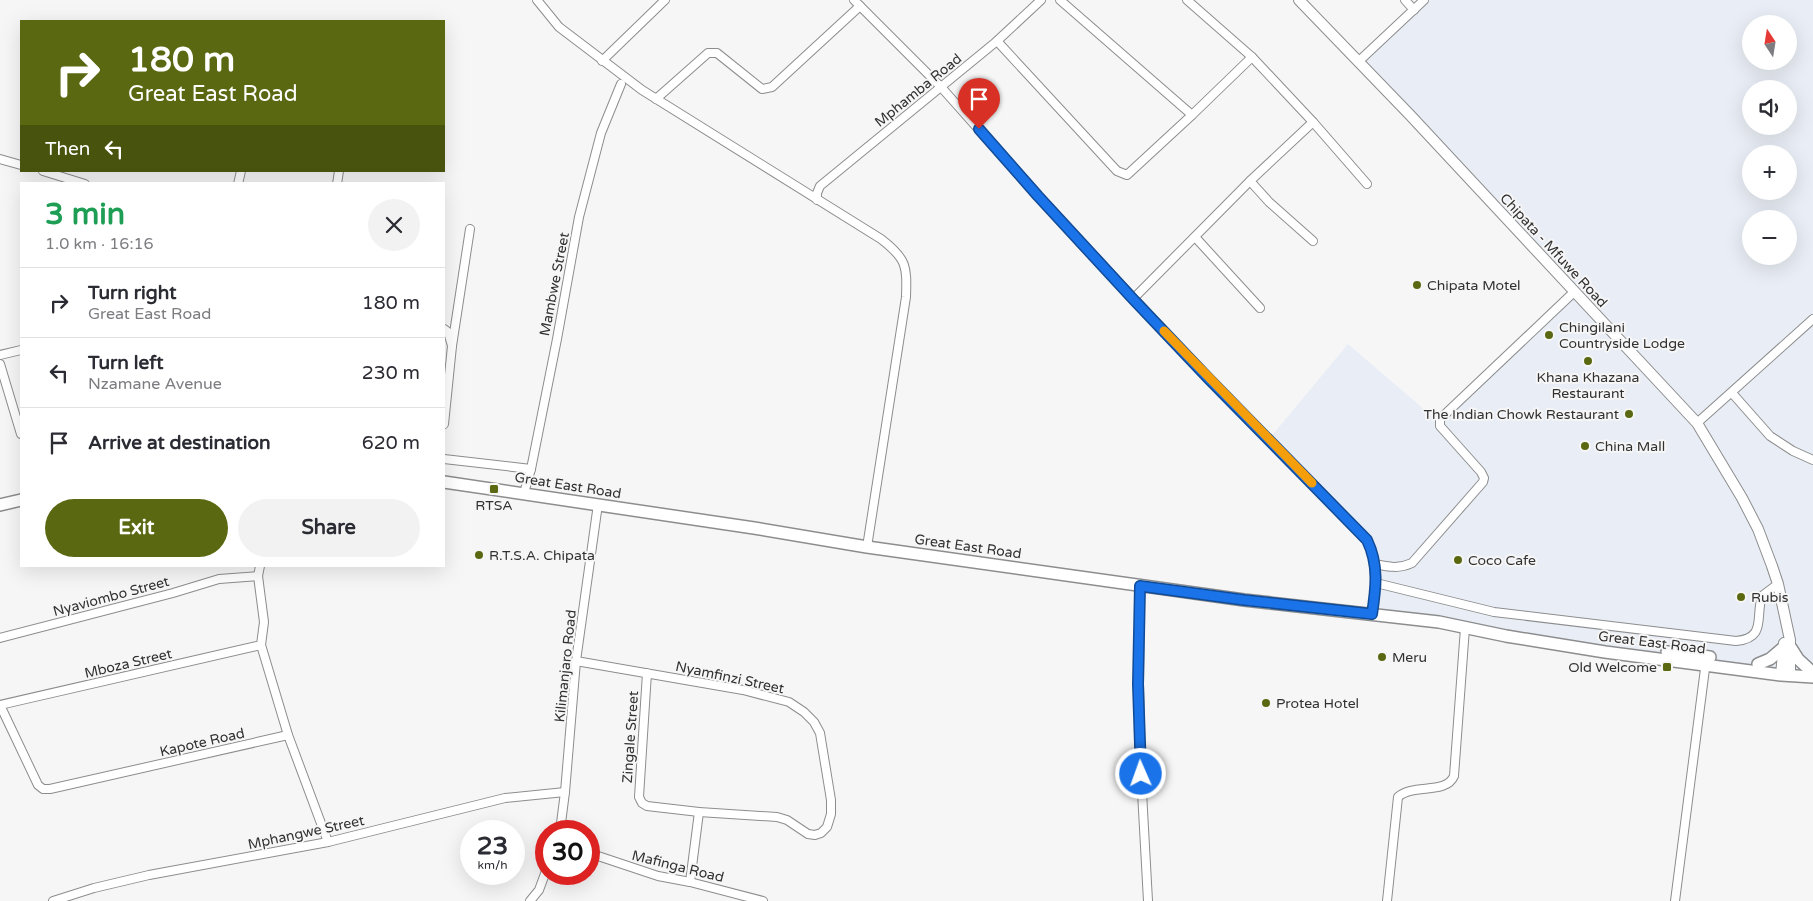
<!DOCTYPE html>
<meta charset="utf-8">
<style>
:root{--surface:#fff;--page:#f2f2f3;--text:#2b2b33;--muted:#7c7c81;--line:#e1e1e2;--accent:#5a6811}
body{margin:0;font-family:"Varela Round",sans-serif;background:var(--page);color:var(--text);height:100vh;display:flex;flex-direction:column;font-size:19px;white-space:nowrap}
*{box-sizing:border-box;margin:0}
p{font-size:16px;color:var(--muted)}
.icon{flex:none;width:28px;height:28px;fill:none;stroke:currentColor;stroke-width:2;stroke-linecap:round;stroke-linejoin:round}
.map{position:relative;flex:1;overflow:hidden}
.details{position:absolute;left:20px;top:182px;width:425px;height:385px;display:flex;flex-direction:column;background:var(--surface);border-radius:0px;box-shadow:0 5px 20px #0002}
.details>*{flex:none}
.hud{position:absolute;left:20px;top:20px;width:425px;height:152px;border-radius:0px;box-shadow:0 5px 20px #0002;background:#5a6811;color:#fff;overflow:hidden}
.needle{width:32px;rotate:348deg}
.buttons{position:absolute;left:1742px;top:15px;display:grid;gap:10px}
.buttons a{display:grid;place-items:center;width:55px;height:55px;border-radius:50%;background:var(--surface);box-shadow:0 5px 20px #0002;font-size:25px}
.speed{position:absolute;left:460px;top:820px;display:flex;gap:10px;font-size:25px;font-weight:700;text-align:center}
.speed>*{display:grid;place-content:center;width:65px;height:65px;border-radius:50%;background:var(--surface);box-shadow:0 5px 20px #0002;line-height:1}
.speed small{font-size:12px;font-weight:400}
.speed .limit{border:8px solid #d22;background:#fff;color:#111}
.pin{position:absolute;display:grid;place-items:center;width:42px;height:42px;color:#fff;margin:-51px -21px;border-radius:50% 50% 50% 0;rotate:-45deg;box-shadow:0 0 5px #0007}
.pin .icon{rotate:45deg}
.me{position:absolute;width:55px;margin:-28px;rotate:358deg;stroke-linejoin:round;filter:drop-shadow(0 0 4px #0008)}
.turn{display:flex;align-items:center;gap:18px;height:105px;padding:0 25px;font-size:22px}
.turn .icon{width:65px;height:65px;stroke-width:2.5}
.turn b{display:block;font-size:35px;line-height:42px}
.then{display:flex;align-items:center;height:48px;padding:0 25px;background:#0003;gap:10px;font-size:19px}
.round{display:grid;place-items:center;flex:none;width:52px;height:52px;border-radius:26px;background:var(--page)}
.headline{display:flex;align-items:center;justify-content:space-between;height:85px;padding:0 25px}
h1{font-size:30px;font-weight:700;line-height:38px;color:#1e9e55}
.primary-button{display:flex;gap:10px;margin-top:auto;padding:10px 25px}
.primary-button a{flex:1;height:58px;border-radius:30px;background:var(--accent);color:#fff;font-size:20px;font-weight:700;line-height:58px;text-align:center}
.primary-button a+a{background:var(--page);color:var(--text)}
ul{padding:0;list-style:none}
li{display:flex;align-items:center;gap:15px;height:70px;padding:0 25px;border-top:1px solid var(--line)}
li div{flex:1}
li b{display:block;font-size:19px}
li em{font-style:normal}
.map>svg:first-child{display:block}
.built{fill:#e9edf5;fill-rule:evenodd}
.lines{fill:none;stroke-linecap:round;stroke-linejoin:round}
.minor-casing{stroke:#8c8d8e;stroke-width:10}
.major-casing{stroke:#8c8d8e;stroke-width:12}
.highway-casing{stroke:#8c8d8e;stroke-width:14}
.minor{stroke:#fff;stroke-width:8}
.major{stroke:#fff;stroke-width:10}
.highway{stroke:#fff;stroke-width:11}
.route-casing{stroke:#114b97;stroke-width:12}
.route{stroke:#1a73e8;stroke-width:9}
.slow{stroke:#f59e0b;stroke-width:9}
.poi-dot{fill:#5a6811;stroke:#f6f6f7;stroke-width:2}
.labels{text-anchor:middle;stroke-width:4;stroke-linejoin:round;paint-order:stroke}
.street-label{font-size:14px;fill:#313132;stroke:#f6f6f7}
.poi-label{font-size:14px;fill:#313132;stroke:#f6f6f7;text-anchor:start}
</style>
<div class="map">
<svg width="1813" height="901" viewBox="0 0 1813 901">
<rect width="100%" height="100%" fill="#f6f6f7"/>
<path class="built" d="M1428 0H1813V673L1372 614 1367 540 1269 439 1348 344 1439 422 1574 292 1358 62ZM1751 24H1789V61H1751ZM1751 89H1789V126H1751ZM1751 154H1789V191H1751ZM1751 219H1789V256H1751Z"/>
<g class="lines">
<defs>
<g id="minor">
<path d="M537 0 559 27 642 90 881 239C907 259 907 266 906 297L867 547"/>
<path d="M854 0 941 87 1038 196 1209 379 1367 540C1379 565 1376 588 1372 614"/>
<path d="M1060 0 1192 115"/>
<path d="M1187 0 1252 57 1313 122 1367 184"/>
<path d="M1405 0 1414 10"/>
<path d="M997 41 1117 171 1127 175 1192 115 1252 57"/>
<path d="M602 61 665 0"/>
<path d="M1358 62 1424 0"/>
<path d="M656 99 708 53H717L762 89 772 87 860 6"/>
<path d="M0 159 21 165"/>
<path d="M43 171 85 184"/>
<path d="M1250 181 1269 202 1313 241"/>
<path d="M238 184 241 171"/>
<path d="M337 184 339 171"/>
<path d="M817 200V193L820 186 997 41 1041 0"/>
<path d="M1195 237 1260 308"/>
<path d="M1133 299 1250 181 1313 122"/>
<path d="M444 329 448 332 452 346 444 424"/>
<path d="M452 346 470 229"/>
<path d="M0 355 21 350"/>
<path d="M0 364 21 434"/>
<path d="M1732 393 1770 436 1793 451 1813 460"/>
<path d="M1697 423 1813 319"/>
<path d="M444 459 531 469"/>
<path d="M524 493 531 469 557 339 579 217 601 133 621 84"/>
<path d="M1375 564C1389 567 1399 569 1412 563L1483 482 1484 478 1481 472 1440 426V419L1574 292"/>
<path d="M260 566 258 576 264 622 261 645 288 735 50 789H43L38 785 0 705 261 645"/>
<path d="M1376 583 1494 612 1736 641C1767 638 1755 617 1762 596L1778 584"/>
<path d="M1140 586 1139 684 1141 774 1148 901"/>
<path d="M0 638 173 593 219 579 258 576"/>
<path d="M576 661 743 690 789 702 804 712 814 722 820 733 831 800V814L827 827 821 833 815 835 808 834 787 820 777 817 699 812 647 806 642 803 639 797 647 673"/>
<path d="M288 735 328 842"/>
<path d="M560 831 565 792 576 661 598 504"/>
<path d="M589 853 658 876 690 882 763 901"/>
<path d="M690 882 699 812"/>
<path d="M53 901 94 888 149 875 328 842 505 798 565 792"/>
<path d="M530 901 539 890 546 871"/>
<path d="M1387 901 1398 797C1413 783 1446 795 1454 776L1465 628"/>
<path d="M1675 901 1706 661"/>
</g>
<g id="major">
<path d="M1299 0 1410 115 1697 423 1742 498 1758 529 1772 566 1778 584 1790 640V676"/>
<path d="M1781 675 1784 643"/>
</g>
<g id="highway">
<path d="M444 482 754 528 867 547 1244 600 1439 622 1506 636 1605 652 1781 675 1813 677"/>
<path d="M0 505 21 500"/>
<path d="M1791 648 1798 659 1813 673"/>
<path d="M1667 652 1710 657"/>
<path d="M1758 664 1770 659 1784 647"/>
</g>
</defs>
<use href="#minor" class="minor-casing"/>
<use href="#major" class="major-casing"/>
<use href="#highway" class="highway-casing"/>
<use href="#minor" class="minor"/>
<use href="#major" class="major"/>
<use href="#highway" class="highway"/>
</g>
<g class="lines">
<defs>
<path id="route" d="M979 129 1038 196 1133 299 1209 379 1367 540C1379 565 1376 588 1372 614L1244 600 1140 586 1138 684 1141 774"/>
</defs>
<use href="#route" class="route-casing"/>
<use href="#route" class="route"/>
<path class="slow" d="M1164 331 1312 483"/>
</g>
<g class="poi-dot">
<circle cx="1417" cy="285" r="5"/>
<circle cx="1549" cy="335" r="5"/>
<circle cx="1588" cy="361" r="5"/>
<circle cx="1629" cy="414" r="5"/>
<circle cx="1585" cy="446" r="5"/>
<rect x="489" y="484" width="10" height="10" rx="2.5"/>
<circle cx="479" cy="555" r="5"/>
<circle cx="1458" cy="560" r="5"/>
<circle cx="1741" cy="597" r="5"/>
<circle cx="1382" cy="657" r="5"/>
<rect x="1662" y="662" width="10" height="10" rx="2.5"/>
<circle cx="1266" cy="703" r="5"/>
</g>
<g class="labels">
<g class="street-label">
<text transform="translate(918 90) rotate(-39)" y="5">Mphamba Road</text>
<text transform="translate(1554 250) rotate(47)" y="5">Chipata - Mfuwe Road</text>
<text transform="translate(554 284) rotate(-79)" y="5">Mambwe Street</text>
<text transform="translate(568 485) rotate(9)" y="5">Great East Road</text>
<text transform="translate(968 546) rotate(8)" y="5">Great East Road</text>
<text transform="translate(111 596) rotate(-15)" y="5">Nyaviombo Street</text>
<text transform="translate(1652 642) rotate(7)" y="5">Great East Road</text>
<text transform="translate(128 663) rotate(-13)" y="5">Mboza Street</text>
<text transform="translate(565 666) rotate(-84)" y="5">Kilimanjaro Road</text>
<text transform="translate(730 677) rotate(12)" y="5">Nyamfinzi Street</text>
<text transform="translate(630 737) rotate(-86)" y="5">Zingale Street</text>
<text transform="translate(202 742) rotate(-13)" y="5">Kapote Road</text>
<text transform="translate(306 832) rotate(-12)" y="5">Mphangwe Street</text>
<text transform="translate(678 866) rotate(14)" y="5">Mafinga Road</text>
</g>
<g class="poi-label">
<text x="1427" y="290">Chipata Motel</text>
<text x="1559" y="332">Chingilani<tspan x="1559" dy="16">Countryside Lodge</tspan></text>
<text x="1588" y="382" text-anchor="middle">Khana Khazana<tspan x="1588" dy="16">Restaurant</tspan></text>
<text x="1619" y="419" text-anchor="end">The Indian Chowk Restaurant</text>
<text x="1595" y="451">China Mall</text>
<text x="494" y="510" text-anchor="middle">RTSA</text>
<text x="489" y="560">R.T.S.A. Chipata</text>
<text x="1468" y="565">Coco Cafe</text>
<text x="1751" y="602">Rubis</text>
<text x="1392" y="662">Meru</text>
<text x="1657" y="672" text-anchor="end">Old Welcome</text>
<text x="1276" y="708">Protea Hotel</text>
</g>
</g>
</svg>
<div class="buttons">
<a><svg class="needle" viewBox="-14 -14 28 28"><path d="M0-13l5 13h-10z" fill="#e53935"/><path d="M0 13l5-13h-10z" fill="#7c7c81"/></svg></a>
<a><svg class="icon" aria-label="sound" viewBox="0 0 24 24"><path d="M4 9h4l5-4v14l-5-4H4zM17 9q2 3 0 6"/></svg></a>
<a>+</a>
<a>−</a>
</div>
<div class="speed"><div>23<small>km/h</small></div><div class="limit">30</div></div>
<div class="pin" style="left:979px;top:129px;background:#d93025"><svg class="icon" aria-label="arrive" viewBox="0 0 24 24"><path d="M6 21V4h12l-3 4 3 4H6"/></svg></div>
<svg class="me" style="left:1141px;top:774px" viewBox="-20 -20 40 40"><circle r="17" fill="#1a73e8" stroke="#fff" stroke-width="3"/><path d="M0-11L8 9 0 5-8 9z" fill="#fff"/></svg>
<div class="hud">
<div class="turn"><svg class="icon" aria-label="right" viewBox="0 0 24 24"><path d="M7 20v-9h11M14 6l5 5-5 5"/></svg><div><b>180 m</b>Great East Road</div></div>
<div class="then">Then<svg class="icon" aria-label="left" viewBox="0 0 24 24"><path d="M17 20v-9H6M10 6l-5 5 5 5"/></svg></div>
</div>
<section class="details">
<div class="headline"><div><h1>3 min</h1><p>1.0 km · 16:16</p></div><a class="round"><svg class="icon" aria-label="close" viewBox="0 0 24 24"><path d="M6 6l12 12M18 6L6 18"/></svg></a></div>
<ul>
<li><svg class="icon" aria-label="right" viewBox="0 0 24 24"><path d="M7 20v-9h11M14 6l5 5-5 5"/></svg><div><b>Turn right</b><p>Great East Road</p></div><em>180 m</em></li>
<li><svg class="icon" aria-label="left" viewBox="0 0 24 24"><path d="M17 20v-9H6M10 6l-5 5 5 5"/></svg><div><b>Turn left</b><p>Nzamane Avenue</p></div><em>230 m</em></li>
<li><svg class="icon" aria-label="arrive" viewBox="0 0 24 24"><path d="M6 21V4h12l-3 4 3 4H6"/></svg><div><b>Arrive at destination</b></div><em>620 m</em></li>
</ul>
<div class="primary-button"><a>Exit</a><a>Share</a></div>
</section>
</div>
